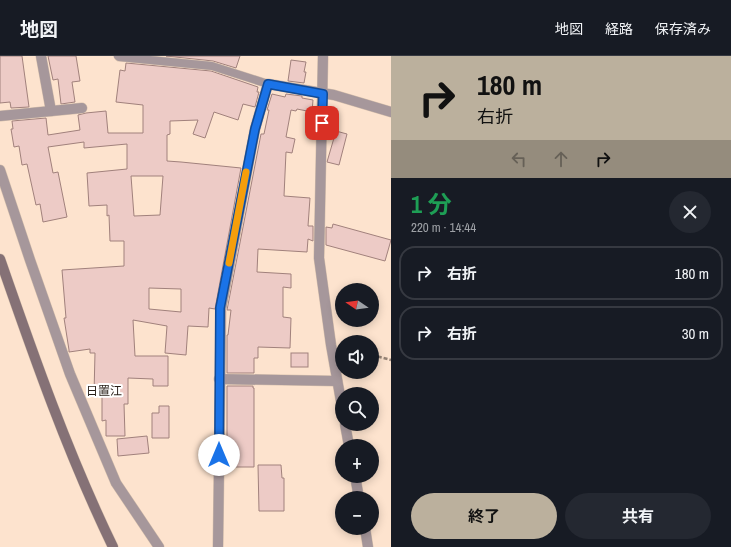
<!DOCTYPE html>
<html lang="ja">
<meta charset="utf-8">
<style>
:root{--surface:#171b24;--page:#242831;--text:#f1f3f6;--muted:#9ea1a6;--line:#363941;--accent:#bbb09d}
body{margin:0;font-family:"Archivo Narrow","Noto Sans JP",sans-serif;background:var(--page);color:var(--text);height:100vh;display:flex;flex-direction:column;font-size:15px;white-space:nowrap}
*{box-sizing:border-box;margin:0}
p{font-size:13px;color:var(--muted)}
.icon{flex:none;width:22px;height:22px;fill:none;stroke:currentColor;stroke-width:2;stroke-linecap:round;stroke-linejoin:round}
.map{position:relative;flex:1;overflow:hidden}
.sheet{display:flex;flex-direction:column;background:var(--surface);width:340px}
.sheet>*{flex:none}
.guide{background:#bbb09d;color:#111;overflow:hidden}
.needle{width:26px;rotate:283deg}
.tools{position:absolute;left:335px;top:227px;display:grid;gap:8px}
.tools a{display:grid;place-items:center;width:44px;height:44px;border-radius:50%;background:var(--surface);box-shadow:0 2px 10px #0003;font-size:20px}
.pin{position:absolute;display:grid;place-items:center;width:34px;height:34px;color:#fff;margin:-17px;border-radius:8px;box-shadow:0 2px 6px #0006}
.me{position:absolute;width:44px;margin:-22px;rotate:0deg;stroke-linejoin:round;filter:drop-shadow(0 0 3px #0008)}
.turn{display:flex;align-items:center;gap:14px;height:84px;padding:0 20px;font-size:18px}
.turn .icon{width:52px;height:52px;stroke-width:2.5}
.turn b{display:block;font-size:28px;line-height:34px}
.lanes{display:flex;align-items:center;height:38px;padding:0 20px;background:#0003;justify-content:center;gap:20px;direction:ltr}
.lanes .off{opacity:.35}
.round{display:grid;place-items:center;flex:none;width:42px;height:42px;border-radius:21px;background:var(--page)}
.summary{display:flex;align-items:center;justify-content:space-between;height:68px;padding:0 20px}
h1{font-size:24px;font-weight:700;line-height:30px;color:#1e9e55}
.primary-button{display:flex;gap:8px;margin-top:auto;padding:8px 20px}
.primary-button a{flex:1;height:46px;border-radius:24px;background:var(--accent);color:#111;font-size:16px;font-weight:700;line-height:46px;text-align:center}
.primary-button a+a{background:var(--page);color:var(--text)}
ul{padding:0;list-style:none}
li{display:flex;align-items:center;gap:12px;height:54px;margin:0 8px 6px;padding:0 12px;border:2px solid var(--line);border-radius:16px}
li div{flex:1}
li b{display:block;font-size:15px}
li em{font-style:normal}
header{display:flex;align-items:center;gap:24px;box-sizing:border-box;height:56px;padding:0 20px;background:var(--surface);border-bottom:1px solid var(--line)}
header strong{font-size:19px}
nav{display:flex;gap:22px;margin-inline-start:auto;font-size:14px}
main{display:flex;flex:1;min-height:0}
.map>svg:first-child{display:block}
.building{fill:#edcbc6;stroke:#a1817c;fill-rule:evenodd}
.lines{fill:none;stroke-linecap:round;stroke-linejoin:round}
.lane-casing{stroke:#d6c0ad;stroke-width:9}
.street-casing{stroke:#d6c0ad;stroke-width:11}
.secondary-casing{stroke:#d6c0ad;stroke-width:11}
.path{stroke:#968476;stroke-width:2.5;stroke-dasharray:4 2;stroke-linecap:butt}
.lane{stroke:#a6979b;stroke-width:8}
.street{stroke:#a6979b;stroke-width:10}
.secondary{stroke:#857176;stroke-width:10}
.route-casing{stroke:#114b97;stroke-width:10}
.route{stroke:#1a73e8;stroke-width:7}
.slow{stroke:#f59e0b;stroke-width:7}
.labels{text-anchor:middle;stroke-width:4;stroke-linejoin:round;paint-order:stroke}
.quarter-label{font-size:12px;fill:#271e17;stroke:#fff}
</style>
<header>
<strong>地図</strong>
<nav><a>地図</a><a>経路</a><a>保存済み</a></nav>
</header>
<main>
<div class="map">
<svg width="391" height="491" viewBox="0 0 391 491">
<rect width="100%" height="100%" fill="#fde3ce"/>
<g class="building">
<path d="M0 0H22L29 51 11 52 10 46 0 47Z"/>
<path d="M48 0H76L80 25 72 26 75 46 61 48 58 23 53 24Z"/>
<path d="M166 0H240L236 12 213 5Z"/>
<path d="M291 4 306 6 304 16H306L304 27 288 25Z"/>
<path d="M126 7 211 15 258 31 257 36H259L255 51 243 48 238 64 214 56 205 82 193 78 198 64 170 65V78L167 79V105L181 106 241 112 215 253 209 252 208 271 188 270 186 299 165 297 167 270 133 264 135 300H168V330H153V323L128 322V348H124L125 380H106V364L102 365V335L94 338 95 297H90V293L69 296V294L64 262H66L62 214 124 210V185H110L109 159 107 160V149L89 150 87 117 127 113V88L84 92V86L48 91 53 117 58 116 67 161 43 166 40 148 36 149 27 108 22 109 19 90 14 91 11 73H13L12 65 46 62 48 79 80 74 78 59 86 57 106 55 108 77H143V49L116 46 120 14 125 15ZM131 120H163L160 159 134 160ZM149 232 181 233V256L149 253Z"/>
<path d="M272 38 285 41 286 38 302 40V42L313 44 312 56 297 53 296 55 291 54 286 81 295 83 292 97 286 96 284 140 310 142 308 170H313V185L308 183 307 196 258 193 257 216 291 218V232L283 231V261L291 262 290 292 258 291V302H254V317H227V279H228L231 254H227L261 78H264L269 54H267Z"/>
<path d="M336 75 347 78 339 109 327 106Z"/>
<path d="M333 168 391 184 385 205 326 189V171L332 172Z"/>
<rect x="291" y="297" width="17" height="14"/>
<path d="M227 330H253V332H254V411H227Z"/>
<path d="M159 350H169V382H152V357H159Z"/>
<path d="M147 380 149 397 118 400 117 383Z"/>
<path d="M258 409H281L282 422H284V455H259Z"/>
</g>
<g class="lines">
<defs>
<path id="lane" d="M118 0 119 1 212 10 268 28"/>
<g id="street">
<path d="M41 0 51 55"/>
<path d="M323 0 319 202 331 289 342 351"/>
<path d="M0 60 82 52"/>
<path d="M0 114 30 204 70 318 116 427 159 491"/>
<path d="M219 323 337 325"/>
<path d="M345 368 349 390"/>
<path d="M355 420 359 442"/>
<path d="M365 472 368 491"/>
<path d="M218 491 221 253 255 73 268 28 334 39 391 56"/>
</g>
<path id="secondary" d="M0 203C34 301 68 398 113 491"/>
</defs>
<use href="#lane" class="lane-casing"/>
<use href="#street" class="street-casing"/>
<use href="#secondary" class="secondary-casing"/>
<path class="path" d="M372 299 391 304"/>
<use href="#lane" class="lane"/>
<use href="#street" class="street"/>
<use href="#secondary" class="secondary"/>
</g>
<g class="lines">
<defs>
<path id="route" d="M219 399 220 252 255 73 268 28 323 38 322 67"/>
</defs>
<use href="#route" class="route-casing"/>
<use href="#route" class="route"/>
<path class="slow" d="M229 207 246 116"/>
</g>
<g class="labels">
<g class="quarter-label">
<text x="104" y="339">日置江</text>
</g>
</g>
</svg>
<div class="tools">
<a><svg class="needle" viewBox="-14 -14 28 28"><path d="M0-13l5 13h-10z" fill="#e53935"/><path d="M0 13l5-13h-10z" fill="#9ea1a6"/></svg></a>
<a><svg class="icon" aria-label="sound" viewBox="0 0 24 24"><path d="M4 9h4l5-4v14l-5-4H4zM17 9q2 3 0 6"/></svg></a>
<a><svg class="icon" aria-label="search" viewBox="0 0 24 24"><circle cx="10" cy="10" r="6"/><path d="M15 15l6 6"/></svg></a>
<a>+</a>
<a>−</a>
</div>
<div class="pin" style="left:322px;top:67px;background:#d93025"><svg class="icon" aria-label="arrive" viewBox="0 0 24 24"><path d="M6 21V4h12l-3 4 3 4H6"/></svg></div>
<svg class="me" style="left:219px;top:399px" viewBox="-20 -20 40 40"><circle r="19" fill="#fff"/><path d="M0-13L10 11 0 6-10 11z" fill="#1a73e8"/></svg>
</div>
<section class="sheet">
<div class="guide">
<div class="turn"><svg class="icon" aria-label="right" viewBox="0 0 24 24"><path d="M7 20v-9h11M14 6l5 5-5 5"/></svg><div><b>180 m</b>右折</div></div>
<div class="lanes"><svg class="icon off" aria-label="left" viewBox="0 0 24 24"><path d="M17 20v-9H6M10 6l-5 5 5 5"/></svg><svg class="icon off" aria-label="ahead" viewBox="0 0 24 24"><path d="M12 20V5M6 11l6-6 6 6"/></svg><svg class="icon" aria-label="right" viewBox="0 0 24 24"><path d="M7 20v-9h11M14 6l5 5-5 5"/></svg></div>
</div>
<div class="summary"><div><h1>1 分</h1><p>220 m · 14:44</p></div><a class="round"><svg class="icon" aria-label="close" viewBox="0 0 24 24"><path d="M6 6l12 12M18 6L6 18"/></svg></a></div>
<ul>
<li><svg class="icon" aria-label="right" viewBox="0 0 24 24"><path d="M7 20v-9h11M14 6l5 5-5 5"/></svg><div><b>右折</b></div><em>180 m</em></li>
<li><svg class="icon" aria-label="right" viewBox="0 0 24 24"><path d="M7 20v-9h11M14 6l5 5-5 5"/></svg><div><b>右折</b></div><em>30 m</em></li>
</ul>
<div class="primary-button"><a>終了</a><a>共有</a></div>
</section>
</main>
